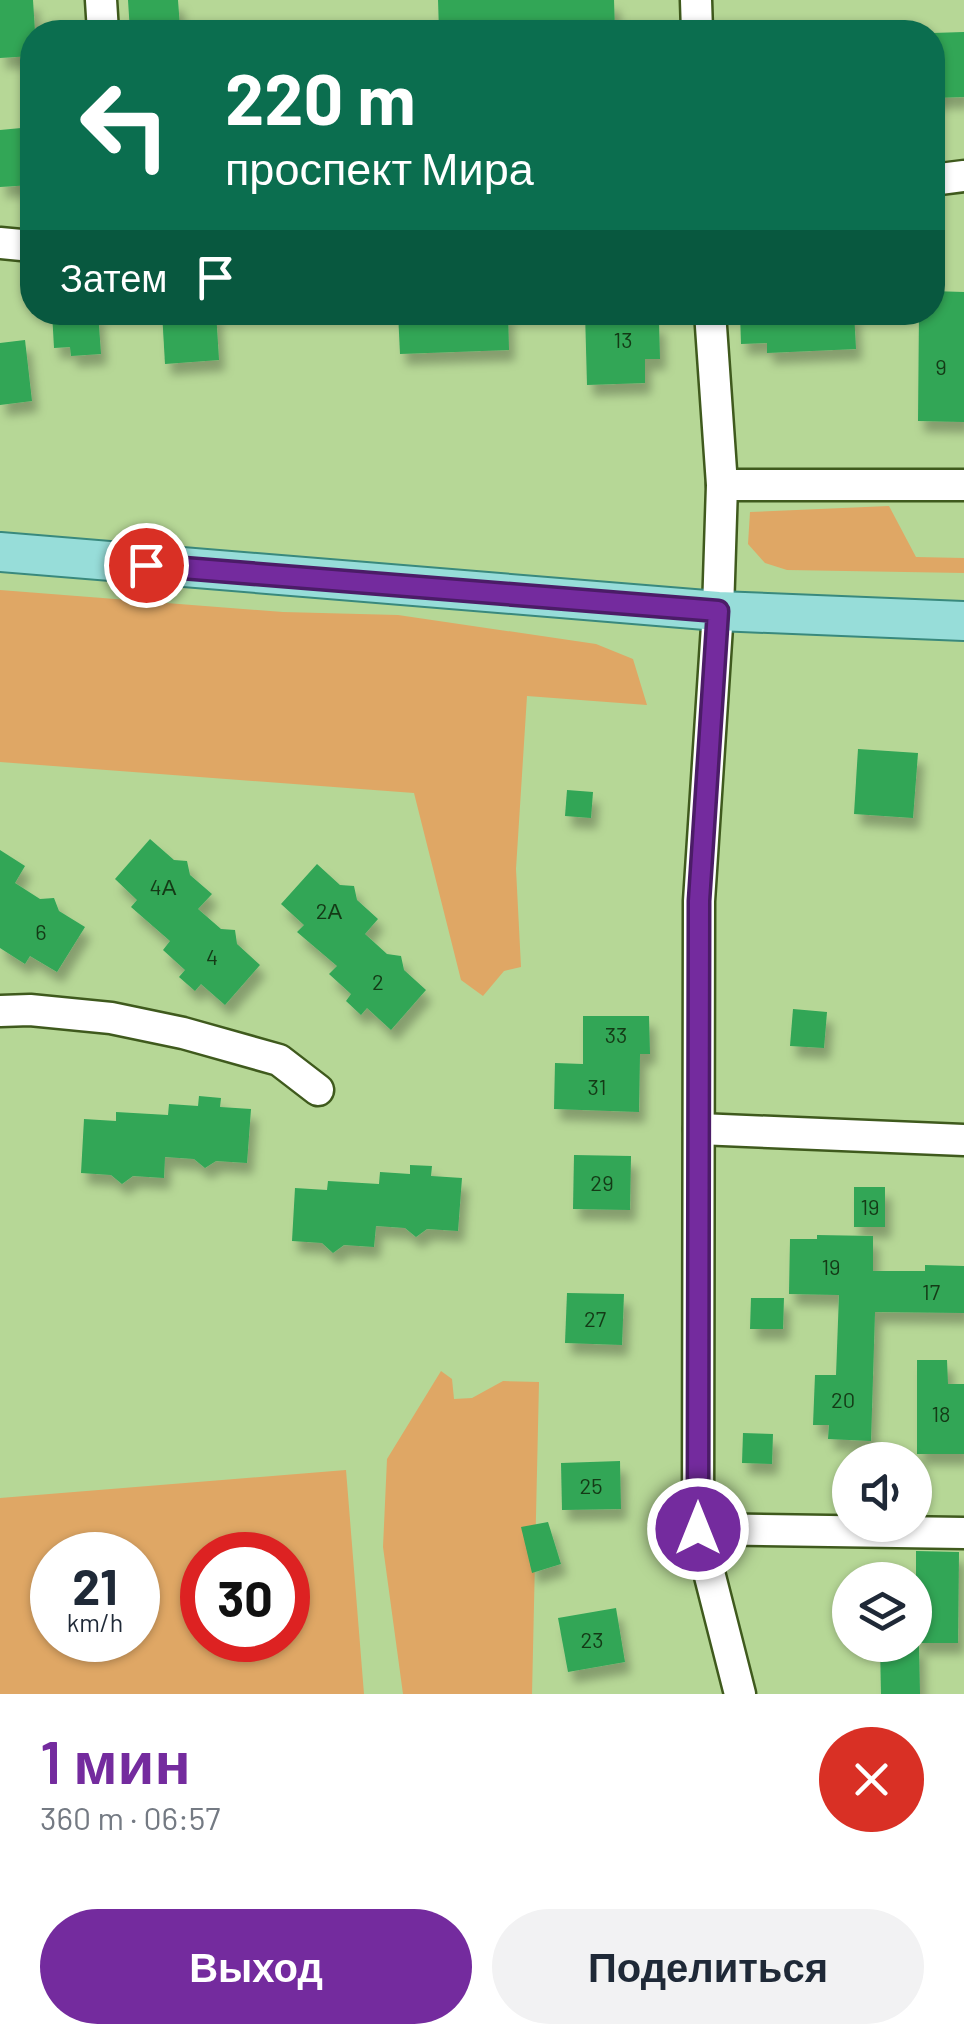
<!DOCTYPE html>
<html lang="ru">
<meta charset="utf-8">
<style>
:root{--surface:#fff;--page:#f2f2f3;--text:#1f2937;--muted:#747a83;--accent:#742b9e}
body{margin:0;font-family:Barlow,sans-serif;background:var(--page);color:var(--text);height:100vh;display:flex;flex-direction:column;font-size:38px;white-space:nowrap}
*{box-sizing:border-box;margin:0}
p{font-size:32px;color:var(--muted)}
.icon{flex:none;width:55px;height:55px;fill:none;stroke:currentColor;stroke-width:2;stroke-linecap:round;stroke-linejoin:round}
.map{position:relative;height:1694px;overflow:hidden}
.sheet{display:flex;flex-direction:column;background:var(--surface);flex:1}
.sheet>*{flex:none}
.banner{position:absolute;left:20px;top:20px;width:925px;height:305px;border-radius:40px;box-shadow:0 2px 8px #0004;background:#0b6e4f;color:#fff;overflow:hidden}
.buttons{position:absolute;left:832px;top:1442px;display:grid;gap:20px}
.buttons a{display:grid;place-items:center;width:100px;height:100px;border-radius:50%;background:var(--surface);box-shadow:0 2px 8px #0004;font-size:50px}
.speed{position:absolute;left:30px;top:1532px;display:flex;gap:20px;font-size:50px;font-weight:700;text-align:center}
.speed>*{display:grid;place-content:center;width:130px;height:130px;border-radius:50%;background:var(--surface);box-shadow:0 2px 8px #0004;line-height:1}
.speed small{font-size:25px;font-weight:400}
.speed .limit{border:15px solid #d22;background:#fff;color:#111}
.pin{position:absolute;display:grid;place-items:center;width:85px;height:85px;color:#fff;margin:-42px;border:5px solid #fff;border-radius:50%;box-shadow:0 2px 10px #0007}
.me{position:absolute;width:110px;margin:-55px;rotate:0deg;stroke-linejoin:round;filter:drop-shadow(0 0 8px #0008)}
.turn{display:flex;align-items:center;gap:35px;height:210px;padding:0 40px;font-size:45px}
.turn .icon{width:130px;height:130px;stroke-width:2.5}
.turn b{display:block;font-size:70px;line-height:85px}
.then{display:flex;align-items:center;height:95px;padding:0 40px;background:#0003;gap:20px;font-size:38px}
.round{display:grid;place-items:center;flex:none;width:105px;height:105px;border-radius:52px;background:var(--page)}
.head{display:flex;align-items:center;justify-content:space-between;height:170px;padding:0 40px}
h1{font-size:60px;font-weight:600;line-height:75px;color:var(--accent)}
.primary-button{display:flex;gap:20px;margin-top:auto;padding:20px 40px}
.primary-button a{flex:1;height:115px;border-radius:60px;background:var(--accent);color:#fff;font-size:40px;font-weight:600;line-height:115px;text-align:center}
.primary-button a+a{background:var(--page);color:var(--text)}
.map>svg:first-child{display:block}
.green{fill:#dfa765;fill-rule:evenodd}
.building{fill:#30a657;filter:url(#shadow)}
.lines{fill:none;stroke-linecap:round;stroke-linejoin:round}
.minor-casing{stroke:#3f5a1d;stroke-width:35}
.major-casing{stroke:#39897d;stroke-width:42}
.minor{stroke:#fff;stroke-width:30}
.major{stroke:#97ddd9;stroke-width:38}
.route-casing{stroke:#4b1c67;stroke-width:25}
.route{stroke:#742b9e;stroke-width:18}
.labels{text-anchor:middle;stroke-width:10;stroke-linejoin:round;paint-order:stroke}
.number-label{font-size:22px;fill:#143a16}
</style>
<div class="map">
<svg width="964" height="1694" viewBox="0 0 964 1694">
<defs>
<filter id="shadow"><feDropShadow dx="6" dy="11" stdDeviation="5" flood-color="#0004"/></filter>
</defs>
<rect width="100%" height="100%" fill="#b6d796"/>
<g class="green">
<path d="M889 506 916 557 964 558V573L787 570 765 563 748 544 750 512Z"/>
<path d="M0 590 283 612 398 615 596 644 633 659 647 705 527 696 516 869 521 967 504 971 483 996 461 980 414 793 0 762Z"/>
<path d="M441 1371 452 1379 454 1399 472 1398 503 1381 539 1382 532 1694H403L383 1547 387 1459Z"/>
<path d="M346 1470 364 1694H0V1498ZM138 1555V1640H52V1555ZM202 1555H288V1640H202Z"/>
</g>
<g class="building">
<path d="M0 0H33L35 32H32V56L0 58Z"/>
<path d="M128 0H178L180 28H163V32H130Z"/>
<path d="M438 0H614L615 32H439Z"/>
<path d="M964 32V97L932 98V33Z"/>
<path d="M32 127V185L0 187V130Z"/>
<path d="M932 291 964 292V422L918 421 919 312H932Z"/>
<path d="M52 312H98L101 354 71 356 70 347 54 348Z"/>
<path d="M162 312H216L219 360 165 364Z"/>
<path d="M398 312H508L509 350 400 354Z"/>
<path d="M585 312H643L644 322H659L660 359H645V383L587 385Z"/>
<path d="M740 312H854L856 349 767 353V343L741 344Z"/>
<path d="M25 340 32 401 0 405V343Z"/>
<path d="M858 749 918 753 913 818 854 814Z"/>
<path d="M567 790 593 792 591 818 565 816Z"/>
<path d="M150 839 174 860 187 861 190 875 212 894 198 909 221 929 235 930 237 944 260 965 225 1005 201 984 195 991 179 977 185 970 163 950 170 941 131 907 137 900 115 879Z"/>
<path d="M0 850 25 866 15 883 40 899 54 898 59 911 85 927 57 972 30 956 25 964 0 948Z"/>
<path d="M317 864 340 885 354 886 357 900 378 919 365 934 387 954 401 956 404 970 426 990 391 1030 367 1008 361 1015 346 1001 351 994 329 974 337 966 297 932 304 925 281 904Z"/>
<path d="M793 1009 827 1012 824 1048 790 1046Z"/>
<path d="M583 1016H649L650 1054H640L639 1112 554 1109 555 1063 583 1064Z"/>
<path d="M199 1096 221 1098 220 1107 251 1109 247 1163 216 1161 205 1168 194 1159 165 1157 164 1178 133 1176 122 1184 111 1175 81 1173 84 1119 116 1121V1112L168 1115 169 1104 198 1106Z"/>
<path d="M574 1155 631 1156 630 1210 573 1209Z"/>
<path d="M410 1165 432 1166 431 1176 462 1178 458 1231 427 1229 416 1237 405 1228 376 1226 374 1247 344 1245 333 1253 322 1243 292 1241 295 1188 327 1190 328 1181 379 1184 380 1172 410 1174Z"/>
<rect x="854" y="1187" width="31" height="40"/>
<path d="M817 1235 873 1236V1271H925V1265L964 1266V1313L875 1312 871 1441 828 1439 829 1425H813L815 1375H836L839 1295 789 1294 790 1239H817Z"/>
<path d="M567 1293 624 1294 622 1345 565 1343Z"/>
<path d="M751 1298H784L783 1329H750Z"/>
<path d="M917 1360H947L948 1384H964V1454H917Z"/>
<path d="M743 1433 773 1434 772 1464 742 1463Z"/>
<path d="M620 1461 621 1509 562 1510 561 1463Z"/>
<path d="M548 1522 561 1564 532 1573 521 1527Z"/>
<path d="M916 1551 959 1552 958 1643H916Z"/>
<path d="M616 1608 625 1662 568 1672 558 1618Z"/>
<path d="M880 1645H919L920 1694H881Z"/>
</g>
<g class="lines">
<defs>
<g id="minor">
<path d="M101 0 103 32"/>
<path d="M696 0 697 32"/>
<path d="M932 180 964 176"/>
<path d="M0 243 32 246"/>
<path d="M710 312 722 485 718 611 699 901 698 1529 740 1694"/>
<path d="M722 485H964"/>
<path d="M0 1011 30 1010 111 1018 183 1033 279 1060 318 1090"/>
<path d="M699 1129 964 1140"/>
<path d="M698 1529 964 1533"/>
</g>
<path id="major" d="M0 552 718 611 964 621"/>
</defs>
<use href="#minor" class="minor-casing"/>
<use href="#major" class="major-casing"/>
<use href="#minor" class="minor"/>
<use href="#major" class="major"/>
</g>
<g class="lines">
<defs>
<path id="route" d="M146 565 718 611 699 901 698 1529"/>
</defs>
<use href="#route" class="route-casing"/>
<use href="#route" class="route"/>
</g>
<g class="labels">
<g class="number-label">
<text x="623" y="348">13</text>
<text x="941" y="375">9</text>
<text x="163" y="895">4А</text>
<text x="329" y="919">2А</text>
<text x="41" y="940">6</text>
<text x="212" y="965">4</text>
<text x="378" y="990">2</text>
<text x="616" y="1043">33</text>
<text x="597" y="1095">31</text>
<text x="602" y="1191">29</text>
<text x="870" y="1215">19</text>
<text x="831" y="1275">19</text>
<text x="931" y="1300">17</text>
<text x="595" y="1327">27</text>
<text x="843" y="1408">20</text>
<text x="941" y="1422">18</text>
<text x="591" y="1494">25</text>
<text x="592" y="1648">23</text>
</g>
</g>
</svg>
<div class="buttons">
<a><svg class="icon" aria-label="sound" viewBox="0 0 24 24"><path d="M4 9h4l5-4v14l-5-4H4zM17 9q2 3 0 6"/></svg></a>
<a><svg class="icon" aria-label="layers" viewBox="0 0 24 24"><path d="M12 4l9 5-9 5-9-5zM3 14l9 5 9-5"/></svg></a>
</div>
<div class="speed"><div>21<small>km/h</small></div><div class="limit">30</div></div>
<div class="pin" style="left:146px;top:565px;background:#d93025"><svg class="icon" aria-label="arrive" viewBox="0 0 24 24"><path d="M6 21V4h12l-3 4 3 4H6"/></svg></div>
<svg class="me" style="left:698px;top:1529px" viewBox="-20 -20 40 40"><circle r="17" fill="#742b9e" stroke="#fff" stroke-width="3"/><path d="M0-11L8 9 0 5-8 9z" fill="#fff"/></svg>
<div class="banner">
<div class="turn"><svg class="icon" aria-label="left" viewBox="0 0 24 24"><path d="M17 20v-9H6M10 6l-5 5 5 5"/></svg><div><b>220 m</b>проспект Мира</div></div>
<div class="then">Затем<svg class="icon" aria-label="arrive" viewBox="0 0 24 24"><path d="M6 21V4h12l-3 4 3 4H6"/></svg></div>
</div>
</div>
<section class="sheet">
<div class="head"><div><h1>1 мин</h1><p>360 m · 06:57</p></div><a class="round" style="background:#d93025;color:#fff"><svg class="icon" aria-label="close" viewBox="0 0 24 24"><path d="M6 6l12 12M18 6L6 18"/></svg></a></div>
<div class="primary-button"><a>Выход</a><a>Поделиться</a></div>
</section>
